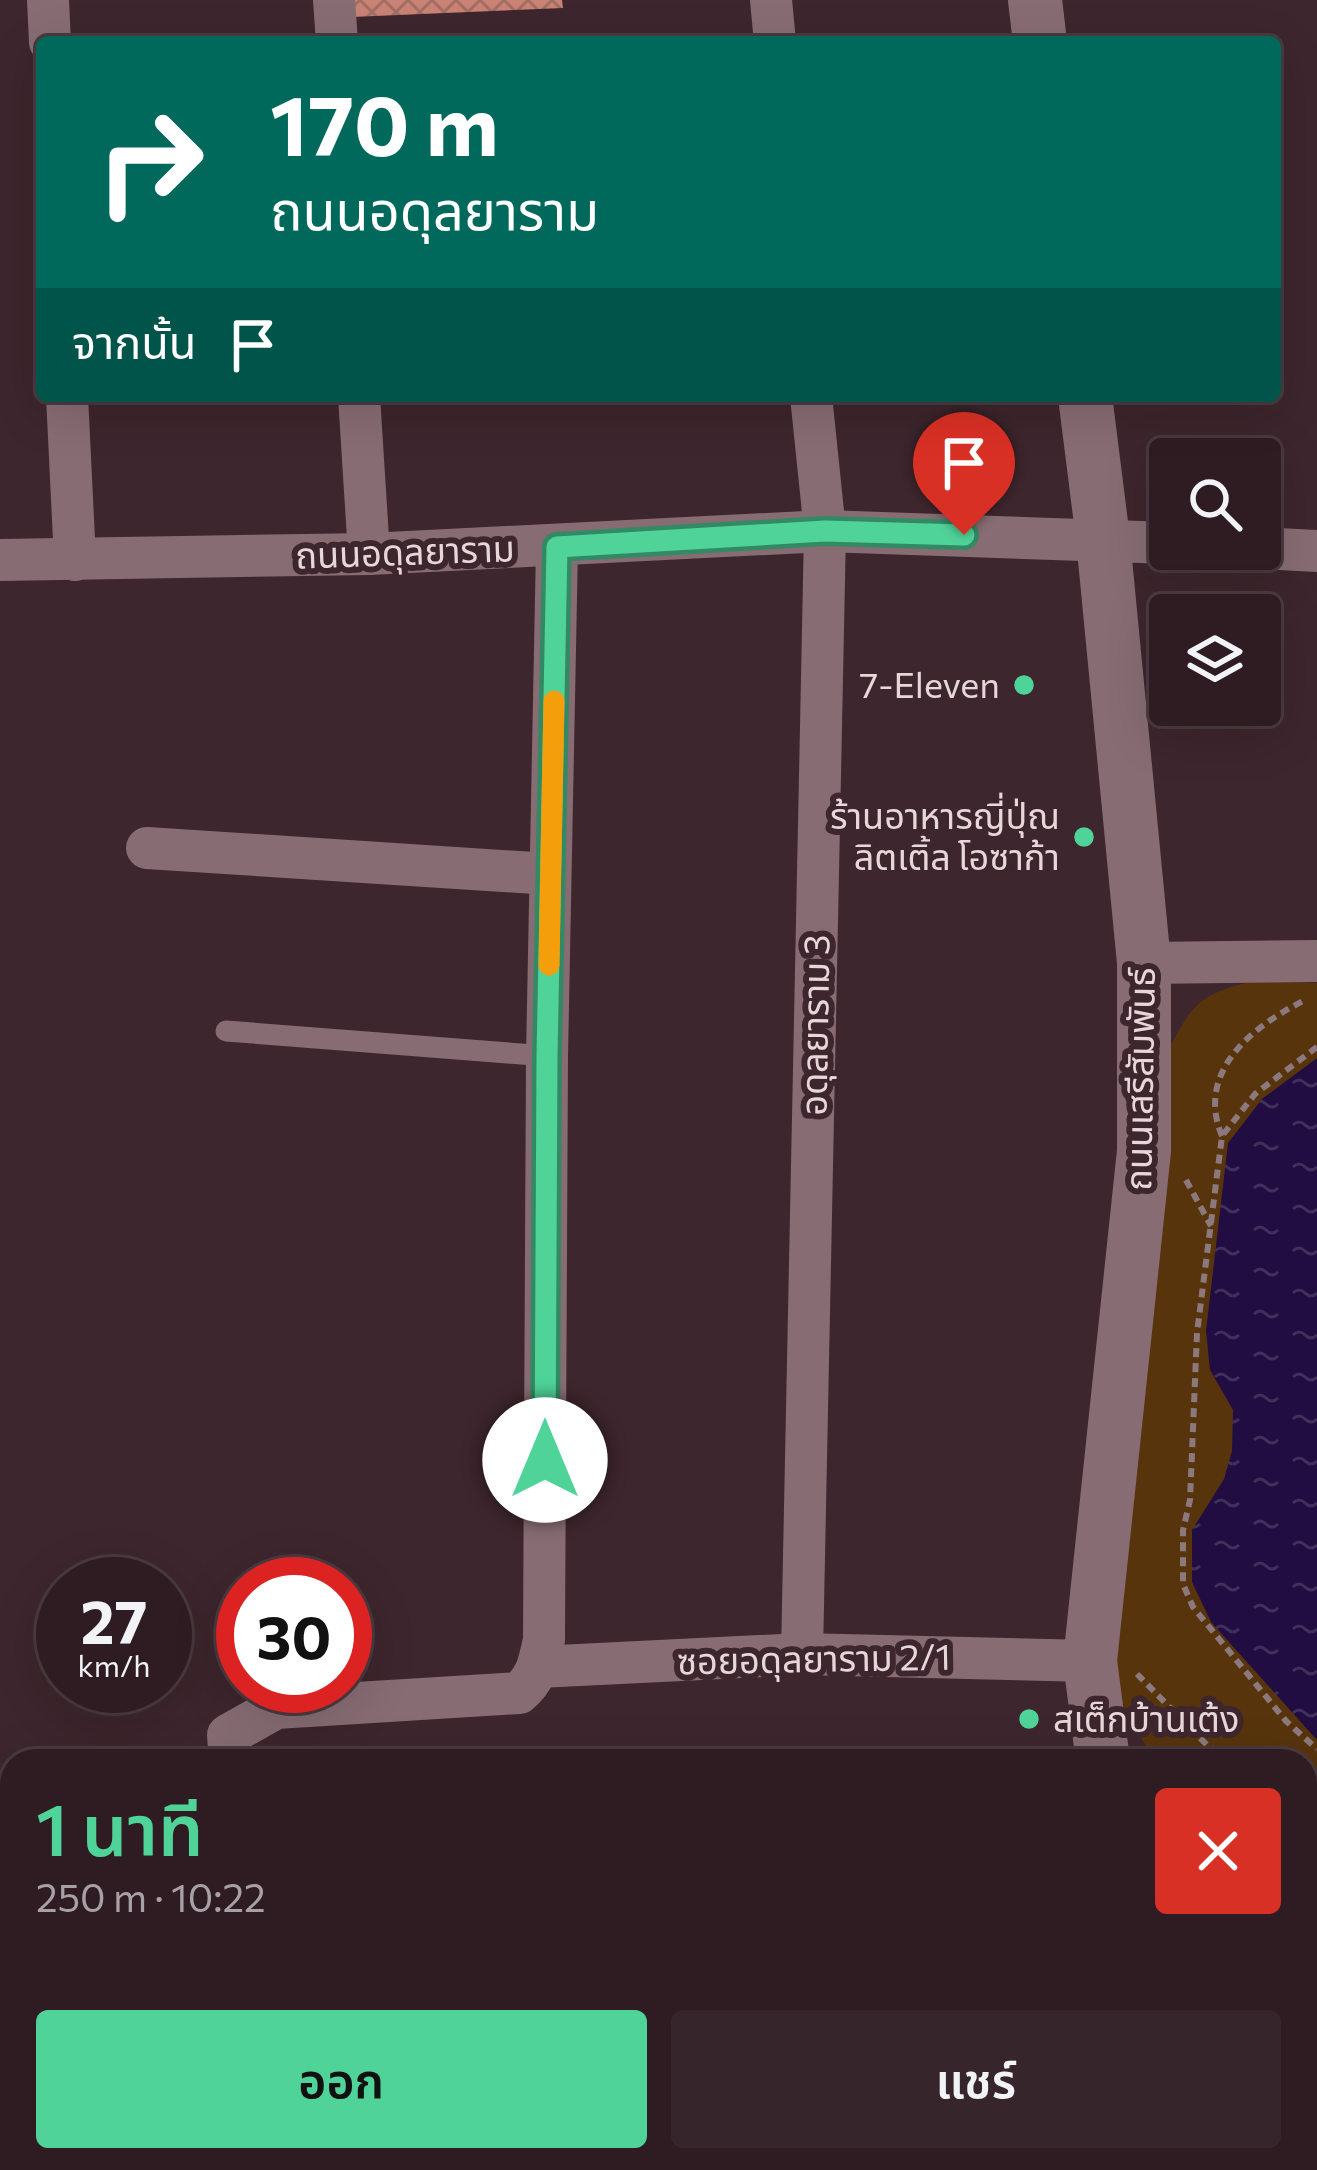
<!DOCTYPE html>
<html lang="th">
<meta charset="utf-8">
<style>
:root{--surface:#2e1c22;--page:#36252a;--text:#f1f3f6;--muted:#a7a1a5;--line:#493a40;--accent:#4fd399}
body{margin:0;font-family:Commissioner,"Noto Sans Thai",sans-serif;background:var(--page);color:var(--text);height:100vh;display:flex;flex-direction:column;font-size:45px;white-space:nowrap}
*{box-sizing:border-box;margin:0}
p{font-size:39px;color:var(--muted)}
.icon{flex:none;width:66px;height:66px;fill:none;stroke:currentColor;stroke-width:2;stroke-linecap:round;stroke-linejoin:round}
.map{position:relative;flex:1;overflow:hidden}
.details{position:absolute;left:0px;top:1749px;width:1317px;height:423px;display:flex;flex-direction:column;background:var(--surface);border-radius:36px 36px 0 0;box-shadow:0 12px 48px #0002,0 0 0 3px var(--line)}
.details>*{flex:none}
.banner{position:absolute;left:36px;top:36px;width:1245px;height:366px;border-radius:12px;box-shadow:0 12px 48px #0002,0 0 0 3px var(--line);background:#00695c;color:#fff;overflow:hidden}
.buttons{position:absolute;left:1149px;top:438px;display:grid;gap:24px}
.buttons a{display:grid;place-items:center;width:132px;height:132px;border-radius:12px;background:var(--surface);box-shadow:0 12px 48px #0002,0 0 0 3px var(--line);font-size:60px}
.speed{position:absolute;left:36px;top:1557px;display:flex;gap:24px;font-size:60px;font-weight:700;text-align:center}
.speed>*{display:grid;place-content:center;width:156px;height:156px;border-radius:50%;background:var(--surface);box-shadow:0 12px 48px #0002,0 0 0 3px var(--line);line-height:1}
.speed small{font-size:30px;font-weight:400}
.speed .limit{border:18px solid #d22;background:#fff;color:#111}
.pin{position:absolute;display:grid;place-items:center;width:102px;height:102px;color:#fff;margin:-123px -51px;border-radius:50% 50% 50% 0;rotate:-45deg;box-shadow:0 0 12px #0007}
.pin .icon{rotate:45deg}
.me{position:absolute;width:132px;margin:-66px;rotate:0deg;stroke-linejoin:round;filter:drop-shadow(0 0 9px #0008)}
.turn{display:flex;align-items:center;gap:42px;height:252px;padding:0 36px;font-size:54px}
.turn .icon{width:156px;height:156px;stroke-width:2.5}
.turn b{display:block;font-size:84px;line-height:102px}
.then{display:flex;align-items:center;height:114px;padding:0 36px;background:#0003;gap:24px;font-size:45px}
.round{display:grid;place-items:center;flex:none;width:126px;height:126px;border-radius:12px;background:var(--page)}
.summary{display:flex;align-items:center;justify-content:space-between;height:204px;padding:0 36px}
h1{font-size:72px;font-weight:600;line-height:90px;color:var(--accent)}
.action{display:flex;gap:24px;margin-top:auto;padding:24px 36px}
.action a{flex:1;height:138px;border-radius:12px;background:var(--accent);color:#111;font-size:48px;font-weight:600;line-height:138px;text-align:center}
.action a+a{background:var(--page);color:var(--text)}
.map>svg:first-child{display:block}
.green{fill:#57340c}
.water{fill:url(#water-ripples)}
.building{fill:url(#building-cross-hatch)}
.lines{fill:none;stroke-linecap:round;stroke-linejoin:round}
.path{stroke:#8c797e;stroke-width:6;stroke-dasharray:9 6;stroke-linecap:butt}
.service{stroke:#876c73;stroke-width:21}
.minor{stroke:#876c73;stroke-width:42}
.tertiary{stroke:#876c73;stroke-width:54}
.route-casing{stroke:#338963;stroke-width:30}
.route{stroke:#4fd399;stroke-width:21}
.slow{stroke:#f59e0b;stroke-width:21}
.poi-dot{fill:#4fd399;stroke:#3d262d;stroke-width:4.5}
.labels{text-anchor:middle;stroke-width:12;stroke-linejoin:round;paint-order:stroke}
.street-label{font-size:36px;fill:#e7d7db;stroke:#3d262d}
.poi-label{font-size:36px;fill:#e7d7db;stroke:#3d262d;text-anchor:end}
</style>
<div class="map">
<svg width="1317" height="2170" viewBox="0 0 1317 2170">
<defs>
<pattern id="water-ripples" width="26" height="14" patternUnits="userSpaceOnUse" patternTransform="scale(3)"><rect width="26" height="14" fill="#210d41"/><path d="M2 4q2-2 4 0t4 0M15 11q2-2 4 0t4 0" fill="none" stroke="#41305c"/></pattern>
<pattern id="building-cross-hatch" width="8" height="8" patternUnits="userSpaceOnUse" patternTransform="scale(3)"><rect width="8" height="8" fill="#c98274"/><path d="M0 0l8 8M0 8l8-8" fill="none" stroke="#a16e65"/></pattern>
</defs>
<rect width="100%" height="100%" fill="#3d262d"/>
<path class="green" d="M1253 981 1317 983V1829L1305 1825V1761H1156L1090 1661 1169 1049C1193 1002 1201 994 1253 981Z"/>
<path class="water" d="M1317 1058V1740L1211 1622 1192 1582V1530L1224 1479 1232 1451 1233 1410 1210 1370 1206 1331 1228 1143 1262 1099Z"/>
<path class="building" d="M351 0H562L563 8 352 17Z"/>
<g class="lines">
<g class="path">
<path d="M1317 1047 1255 1094 1222 1136 1197 1333 1190 1500 1183 1530V1584L1193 1607 1286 1721 1317 1749"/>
<path d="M1222 1136C1195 1072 1252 1027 1303 1001"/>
<path d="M1186 1180 1211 1226"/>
<path d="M1137 1674 1207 1745 1230 1761"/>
</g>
<path class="service" d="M226 1031 547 1056"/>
<g class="minor">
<path d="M48 0 50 42"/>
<path d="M334 0 337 42"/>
<path d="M771 0 775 42"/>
<path d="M67 396 75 560"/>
<path d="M359 396 369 554"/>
<path d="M1260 548 1317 551"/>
<path d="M0 560 369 554 825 531 1170 543"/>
<path d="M147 848 550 874"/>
<path d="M1144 963 1317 961"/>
<path d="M802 1654 825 531 811 396"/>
<path d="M538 1667 802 1654 1090 1661"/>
<path d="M230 1761 228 1735 276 1708 519 1693C537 1678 539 1662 544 1640L547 1056 557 547"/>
<path d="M1305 1846 1317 1850"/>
<path d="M0 1946 12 1945"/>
<path d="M161 2160V2170"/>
<path d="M706 2160V2170"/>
</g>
<g class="tertiary">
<path d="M1035 0 1040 42"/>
<path d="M1085 396 1103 539 1144 963V1151L1090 1661 1103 1761"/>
<path d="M1158 2160 1161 2170"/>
</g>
</g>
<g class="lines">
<defs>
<path id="route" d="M545 1460 547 1056 557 547 825 531 964 535"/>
</defs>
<use href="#route" class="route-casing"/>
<use href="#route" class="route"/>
<path class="slow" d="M549 965 554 701"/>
</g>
<g class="poi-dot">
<circle cx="1024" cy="685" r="12"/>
<circle cx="1084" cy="837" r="12"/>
<circle cx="1029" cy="1719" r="12"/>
</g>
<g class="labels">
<g class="street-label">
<text transform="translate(405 552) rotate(-2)" y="13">ถนนอดุลยาราม</text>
<text transform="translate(815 1025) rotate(-89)" y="13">อดุลยาราม 3</text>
<text transform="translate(1140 1079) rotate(-89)" y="13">ถนนเสรีสัมพันธ์</text>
<text transform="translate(814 1659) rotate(-1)" y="13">ซอยอดุลยาราม 2/1</text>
</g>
<g class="poi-label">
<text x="1000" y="698">7-Eleven</text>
<text x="1060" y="829">ร้านอาหารญี่ปุ่ณ<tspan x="1060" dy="41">ลิตเติ้ล โอซาก้า</tspan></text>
<text x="1053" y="1732" text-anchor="start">สเต็กบ้านเต้ง</text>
</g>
</g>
</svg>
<div class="buttons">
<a><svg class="icon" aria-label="search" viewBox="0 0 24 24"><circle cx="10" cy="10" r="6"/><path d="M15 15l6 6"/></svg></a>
<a><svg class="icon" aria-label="layers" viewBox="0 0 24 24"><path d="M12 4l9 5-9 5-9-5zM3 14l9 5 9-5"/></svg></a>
</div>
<div class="speed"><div>27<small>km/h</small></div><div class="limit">30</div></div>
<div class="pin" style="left:964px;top:535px;background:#d93025"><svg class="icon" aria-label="arrive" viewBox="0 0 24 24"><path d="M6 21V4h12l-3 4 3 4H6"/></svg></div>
<svg class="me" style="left:545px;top:1460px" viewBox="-20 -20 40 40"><circle r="19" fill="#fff"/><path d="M0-13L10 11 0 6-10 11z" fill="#4fd399"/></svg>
<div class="banner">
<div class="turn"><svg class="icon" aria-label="right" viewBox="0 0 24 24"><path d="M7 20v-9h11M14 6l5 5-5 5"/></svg><div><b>170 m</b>ถนนอดุลยาราม</div></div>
<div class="then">จากนั้น<svg class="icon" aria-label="arrive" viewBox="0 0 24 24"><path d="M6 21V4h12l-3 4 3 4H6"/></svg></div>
</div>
<section class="details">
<div class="summary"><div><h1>1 นาที</h1><p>250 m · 10:22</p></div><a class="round" style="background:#d93025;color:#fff"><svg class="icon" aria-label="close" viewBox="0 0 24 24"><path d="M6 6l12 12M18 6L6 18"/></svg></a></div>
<div class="action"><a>ออก</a><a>แชร์</a></div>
</section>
</div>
